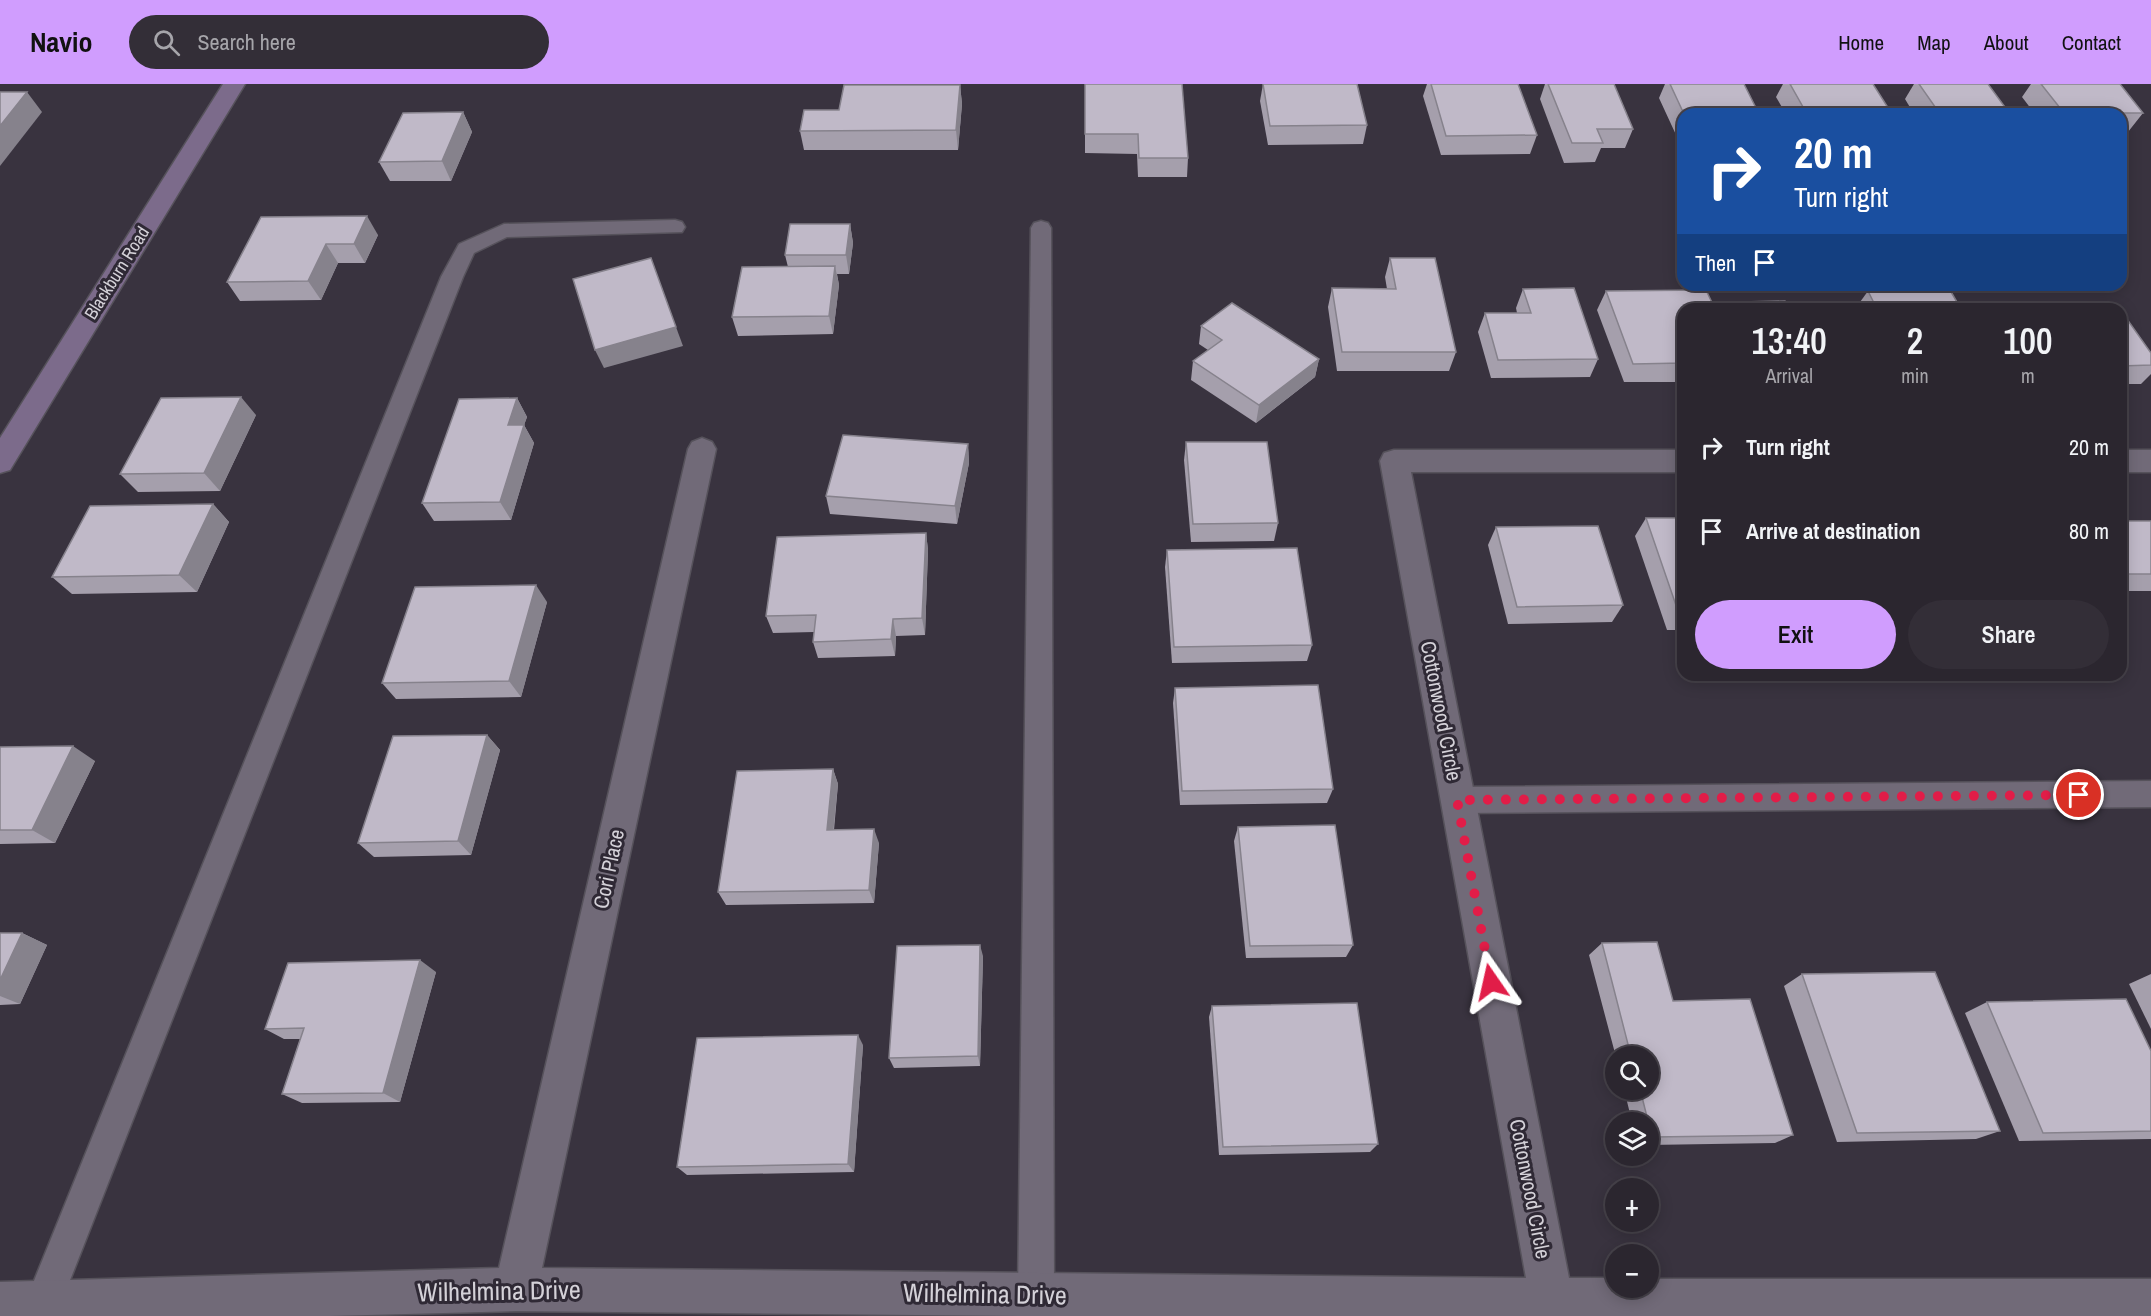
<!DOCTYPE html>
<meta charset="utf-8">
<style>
:root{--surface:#2b262f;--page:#332e37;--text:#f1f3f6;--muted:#a6a5aa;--line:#47434b;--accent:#d09dfe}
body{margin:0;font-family:"Archivo Narrow",sans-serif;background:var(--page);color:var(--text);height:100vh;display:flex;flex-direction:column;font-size:22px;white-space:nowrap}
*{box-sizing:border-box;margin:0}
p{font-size:20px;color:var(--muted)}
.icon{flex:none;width:33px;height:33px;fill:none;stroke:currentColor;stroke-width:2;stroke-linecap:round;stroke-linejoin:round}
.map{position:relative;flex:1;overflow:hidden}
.details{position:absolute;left:1677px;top:219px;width:450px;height:378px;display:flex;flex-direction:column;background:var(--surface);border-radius:18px;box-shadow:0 3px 15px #0003,0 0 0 2px var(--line)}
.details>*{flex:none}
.hud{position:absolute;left:1677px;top:24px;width:450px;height:183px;border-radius:18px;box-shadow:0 3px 15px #0003,0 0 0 2px var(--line);background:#1a4fa0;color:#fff;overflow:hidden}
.buttons{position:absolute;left:1605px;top:962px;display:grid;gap:12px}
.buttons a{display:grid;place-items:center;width:54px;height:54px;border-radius:50%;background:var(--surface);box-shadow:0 3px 15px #0003,0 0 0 2px var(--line);font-size:30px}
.pin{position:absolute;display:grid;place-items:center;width:51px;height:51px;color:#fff;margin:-26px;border:3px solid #fff;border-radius:50%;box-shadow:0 2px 6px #0007}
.me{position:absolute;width:66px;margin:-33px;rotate:349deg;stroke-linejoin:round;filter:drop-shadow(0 0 4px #0008)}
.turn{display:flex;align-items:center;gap:21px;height:126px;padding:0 18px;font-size:27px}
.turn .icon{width:78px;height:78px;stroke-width:2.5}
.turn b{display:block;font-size:42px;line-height:51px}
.then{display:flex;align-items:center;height:57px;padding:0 18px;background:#0003;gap:12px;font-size:22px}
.eta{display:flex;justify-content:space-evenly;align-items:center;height:102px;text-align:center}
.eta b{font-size:36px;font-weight:600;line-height:42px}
.cta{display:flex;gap:12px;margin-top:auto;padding:12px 18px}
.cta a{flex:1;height:69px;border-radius:36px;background:var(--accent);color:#111;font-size:24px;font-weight:600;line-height:69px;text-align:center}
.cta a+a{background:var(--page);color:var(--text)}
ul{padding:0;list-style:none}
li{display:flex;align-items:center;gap:18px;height:84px;padding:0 18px}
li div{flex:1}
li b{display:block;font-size:22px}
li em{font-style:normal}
header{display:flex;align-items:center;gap:36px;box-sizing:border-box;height:84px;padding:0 30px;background:var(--accent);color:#111}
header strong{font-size:28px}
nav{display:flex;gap:33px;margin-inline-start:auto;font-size:21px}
.search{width:420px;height:54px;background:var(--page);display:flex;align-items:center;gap:15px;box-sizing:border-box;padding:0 21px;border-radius:33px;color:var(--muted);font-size:22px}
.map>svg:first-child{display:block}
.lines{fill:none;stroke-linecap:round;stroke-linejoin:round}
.lane-casing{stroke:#56525b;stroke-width:3}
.street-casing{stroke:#56525b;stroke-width:3}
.secondary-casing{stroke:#56525b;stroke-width:3}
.lane{fill:#716a78;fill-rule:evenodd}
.street{fill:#716a78;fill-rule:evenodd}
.secondary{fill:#7c6b8b;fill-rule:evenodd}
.wall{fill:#a59fac}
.shaded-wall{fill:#86828c}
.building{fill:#c0b9c8;stroke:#86828c;stroke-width:1.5}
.route{stroke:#e11d48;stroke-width:10;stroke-dasharray:0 18}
.labels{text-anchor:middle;stroke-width:6;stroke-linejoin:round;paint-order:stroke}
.far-street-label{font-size:18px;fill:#d4d1d8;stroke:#2f2935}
.street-label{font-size:21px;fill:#d4d1d8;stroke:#2f2935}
.near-street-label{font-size:26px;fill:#d4d1d8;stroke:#2f2935}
</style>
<header>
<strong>Navio</strong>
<div class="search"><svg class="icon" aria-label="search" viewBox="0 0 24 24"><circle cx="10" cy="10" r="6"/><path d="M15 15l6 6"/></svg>Search here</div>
<nav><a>Home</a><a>Map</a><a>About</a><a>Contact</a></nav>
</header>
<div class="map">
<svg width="2151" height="1232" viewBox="0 0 2151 1232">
<rect width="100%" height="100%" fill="#39333f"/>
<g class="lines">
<defs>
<g id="lane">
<path d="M675 136 682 138 685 143 682 148 507 153 474 169 463 193 56 1232H30L25 1219 441 193 459 160 504 140Z"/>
<path d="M1041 137 1048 139 1051 144 1054 1211 1049 1224 1036 1229 1023 1224 1018 1211 1031 144 1034 139Z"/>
<path d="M2151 697V723L1457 729 1447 725 1443 716 1447 707 1457 703Z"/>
</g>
<g id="street">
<path d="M702 354 712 358 716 365 542 1184 1526 1194 1380 377 1384 369 1394 366H1683V388H1411L1569 1194H1616V1203H1648V1195H2151V1232H1024L516 1227 330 1232H0V1198L499 1184 688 365 692 358Z"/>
<rect x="2121" y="366" width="30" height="22"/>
</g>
<path id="secondary" d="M223 0H245L10 386 0 389V354Z"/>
</defs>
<use href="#lane" class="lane-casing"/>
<use href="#street" class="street-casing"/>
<use href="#secondary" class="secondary-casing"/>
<use href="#lane" class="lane"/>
<use href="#street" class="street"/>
<use href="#secondary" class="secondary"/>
</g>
<g class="wall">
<path d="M1085 0 1188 74 1187 93H1138L1137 70 1085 69Z"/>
<path d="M1263 0H1357L1367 41 1363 60 1268 61 1260 17Z"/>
<path d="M1427 0H1518L1537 51 1530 70 1441 71 1423 12Z"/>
<path d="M1545 0H1614L1633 45 1625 64H1601L1595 78 1564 79 1540 15Z"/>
<path d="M1665 0H1744L1759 30H1683V66L1659 14Z"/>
<path d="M1783 0H1873L1892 30H1786L1776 13Z"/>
<path d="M1914 0H1988L2010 30H1914L1905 15Z"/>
<path d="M2031 0H2120L2143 29 2128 48H2121V30H2035L2022 13Z"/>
<path d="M960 1 962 20 958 66H804L800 47 839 26Z"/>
<path d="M463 28 472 48 451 97H390L379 78Z"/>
<path d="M261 133 378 151 365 179H338L321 216 240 217 227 198Z"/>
<path d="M850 140 853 159 849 190H837L839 201 833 250 738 252 732 233 788 183 785 171Z"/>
<path d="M1390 174 1456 268 1449 287H1337L1328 223 1332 204 1387 205 1385 193Z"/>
<path d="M1523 205 1598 275 1590 293 1491 294 1478 248 1485 229H1517L1516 224Z"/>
<path d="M1606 207 1683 225V298H1624L1597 226Z"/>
<path d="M1868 207 1961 225H1855Z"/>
<path d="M1743 218 1788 225H1739Z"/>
<path d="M2121 228 2151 269V290L2141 300H2121Z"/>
<path d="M1201 242 1319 275 1315 293 1256 339 1191 296 1193 277 1208 266 1199 260Z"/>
<path d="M517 314 527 333 524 341 534 359 511 436 434 437 422 419Z"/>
<path d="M256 331 220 407 138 408 120 390Z"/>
<path d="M1186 358 1278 439 1274 457 1191 458 1184 376Z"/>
<path d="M968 360 969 379 957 440 830 430 826 412Z"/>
<path d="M213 420 229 438 197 508 72 510 52 493Z"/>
<path d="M1646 434H1683V546H1667L1635 452Z"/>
<rect x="2121" y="437" width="30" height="70"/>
<path d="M1496 443 1623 521 1612 538 1508 540 1488 461Z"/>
<path d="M926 449 928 466 925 551 896 552 895 572 818 574 813 558 814 548 773 549 766 532Z"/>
<path d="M1167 466 1312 561 1307 577 1172 579 1165 483Z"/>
<path d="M547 518 521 613 396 615 382 599Z"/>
<path d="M1175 604 1333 705 1327 719 1180 721 1173 619Z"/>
<path d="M487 651 500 666 471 771 374 773 358 759Z"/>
<path d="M0 663 95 677 55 759 0 760Z"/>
<path d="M833 685 838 700 834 746 879 759 874 819 726 821 718 808Z"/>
<path d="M1238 743 1353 861 1346 873 1246 874 1234 757Z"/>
<path d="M0 849H22L47 861 20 920 0 921Z"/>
<path d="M1602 859 1673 917 1793 1051 1775 1059 1648 1061V1038H1632L1624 1005H1648V972H1616V973L1589 871Z"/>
<path d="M983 872 980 982 894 984 889 974Z"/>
<path d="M436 888 400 1018 302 1019 282 1010 300 955H284L265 945Z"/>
<path d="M1802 890 2000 1047 1976 1055 1837 1058 1784 902Z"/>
<path d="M2151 890V945L2129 900Z"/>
<path d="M1987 918 2151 967V1055L2019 1057 1965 929Z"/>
<path d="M1212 922 1378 1060 1370 1068 1219 1071 1209 933Z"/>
<path d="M863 961 854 1088 687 1091 677 1083Z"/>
</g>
<g class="shaded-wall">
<path d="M960 1 962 20 958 66 956 46Z"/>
<path d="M27 8 42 28 0 82V42Z"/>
<path d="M463 28 472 48 451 97 442 77Z"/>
<path d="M367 132 378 151 365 179 354 160Z"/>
<path d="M850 140 853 159 849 190 846 171Z"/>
<path d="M326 160 338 179 321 216 308 197Z"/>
<path d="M835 182 839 201 833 250 829 232Z"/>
<path d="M676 243 683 262 604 284 595 266Z"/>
<path d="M1319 275 1315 293 1256 339 1259 321Z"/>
<path d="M241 313 256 331 220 407 204 389Z"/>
<path d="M517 314 527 333 524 341 534 359 511 436 500 418 508 341Z"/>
<path d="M968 360 969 379 957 440 955 422Z"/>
<path d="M213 420 229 438 197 508 179 491Z"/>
<path d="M926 449 928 466 925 551 922 534Z"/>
<path d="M536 501 547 518 521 613 509 597Z"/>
<path d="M893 535 896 552 895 572 891 555Z"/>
<path d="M487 651 500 666 471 771 458 757Z"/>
<path d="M73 662 95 677 55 759 32 746Z"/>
<path d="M833 685 838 700 832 760 827 746Z"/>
<path d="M874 745 879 759 874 819 869 806Z"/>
<path d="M22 849 47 861 20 920 0 912V896Z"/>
<path d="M980 861 983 872 980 982 978 972Z"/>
<path d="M420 876 436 888 400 1018 383 1009Z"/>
<path d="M858 951 863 961 854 1088 848 1080Z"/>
</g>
<g class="building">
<path d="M1085 0H1182L1188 74H1139L1138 50H1085Z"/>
<path d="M1263 0H1357L1367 41 1270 42Z"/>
<path d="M1431 0H1518L1537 51 1446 52Z"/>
<path d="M1548 0H1614L1633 45H1597L1603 59H1572Z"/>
<path d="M1670 0H1744L1759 30H1684Z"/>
<path d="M1790 0H1873L1892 30H1807Z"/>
<path d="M1919 0H1988L2010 30H1940Z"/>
<path d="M2041 0H2120L2143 29H2064Z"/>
<path d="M844 1H960L956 46 800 47 804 26H839Z"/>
<path d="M0 8H27L0 42Z"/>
<path d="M463 28 442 77 379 78 403 29Z"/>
<path d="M367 132 354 160H326L308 197 227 198 261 133Z"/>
<path d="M790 140H850L846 171H785Z"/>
<path d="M651 174 676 243 595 266 573 195Z"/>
<path d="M1390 174H1435L1456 268H1342L1332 204 1396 205Z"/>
<path d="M835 182 829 232 732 233 742 183Z"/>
<path d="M1574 204 1598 275 1498 276 1485 229H1531L1523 205Z"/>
<path d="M1706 206 1715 225H1683V279L1633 280 1606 207Z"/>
<path d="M1950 206 1961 225H1877L1868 207Z"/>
<path d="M1785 217 1788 225H1747L1743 218Z"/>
<path d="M1232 219 1319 275 1259 321 1193 277 1222 256 1201 242Z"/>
<path d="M2121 228H2122L2151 269V281L2121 282Z"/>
<path d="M241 313 204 389 120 390 161 314Z"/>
<path d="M517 314 508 341H524L500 418 422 419 459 315Z"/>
<path d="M843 351 968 360 955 422 826 412Z"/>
<path d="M1186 358H1267L1278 439 1193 440Z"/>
<path d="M213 420 179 491 52 493 90 422Z"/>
<path d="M1646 434H1683V530H1679Z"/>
<rect x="2121" y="437" width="30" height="53"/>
<path d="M1598 442 1623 521 1517 523 1496 443Z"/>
<path d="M926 449 922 534 893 535 891 555 813 558 816 531 766 532 777 453Z"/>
<path d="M1297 464 1312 561 1174 563 1167 466Z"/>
<path d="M536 501 509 597 382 599 415 503Z"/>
<path d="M1318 601 1333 705 1182 707 1175 604Z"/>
<path d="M487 651 458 757 358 759 393 652Z"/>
<path d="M73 662 32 746H0V663Z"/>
<path d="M833 685 827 746 874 745 869 806 718 808 737 687Z"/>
<path d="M1335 741 1353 861 1250 862 1238 743Z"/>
<path d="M0 849H22L0 896Z"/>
<path d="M1657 858 1673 917 1750 915 1793 1051 1652 1053 1640 1005H1648V972H1631L1602 859Z"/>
<path d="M980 861 978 972 889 974 897 862Z"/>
<path d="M420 876 383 1009 282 1010 304 944 265 945 288 879Z"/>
<path d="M1935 888 2000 1047 1857 1049 1802 890Z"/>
<path d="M2126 915 2151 967V1047L2043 1049 1987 918Z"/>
<path d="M1357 919 1378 1060 1223 1063 1212 922Z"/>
<path d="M858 951 848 1080 677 1083 697 954Z"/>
</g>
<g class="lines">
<path class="route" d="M1491 898 1457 716 2079 711"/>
</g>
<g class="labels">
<g class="far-street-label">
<text transform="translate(117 189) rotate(-58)" y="6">Blackburn Road</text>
</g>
<g class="street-label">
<text transform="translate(1441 627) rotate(79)" y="7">Cottonwood Circle</text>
<text transform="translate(609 785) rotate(-78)" y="7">Cori Place</text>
<text transform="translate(1530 1105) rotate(79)" y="7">Cottonwood Circle</text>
</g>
<g class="near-street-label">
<text transform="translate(499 1207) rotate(-1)" y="9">Wilhelmina Drive</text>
<text transform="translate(985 1210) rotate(1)" y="9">Wilhelmina Drive</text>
</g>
</g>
</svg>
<div class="buttons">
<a><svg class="icon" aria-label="search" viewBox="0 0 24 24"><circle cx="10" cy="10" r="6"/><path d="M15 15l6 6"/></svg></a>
<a><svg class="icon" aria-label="layers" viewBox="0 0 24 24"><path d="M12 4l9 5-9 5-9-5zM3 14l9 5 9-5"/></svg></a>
<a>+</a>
<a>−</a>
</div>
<div class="pin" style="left:2079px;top:711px;background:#d93025"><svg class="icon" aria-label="arrive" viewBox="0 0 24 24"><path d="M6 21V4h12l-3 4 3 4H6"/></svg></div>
<svg class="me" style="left:1491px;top:898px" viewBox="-20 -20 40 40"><path d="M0-17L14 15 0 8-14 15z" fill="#e11d48" stroke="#fff" stroke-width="4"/></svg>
<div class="hud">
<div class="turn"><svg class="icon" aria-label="right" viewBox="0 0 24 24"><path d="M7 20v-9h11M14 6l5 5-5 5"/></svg><div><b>20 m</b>Turn right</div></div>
<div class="then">Then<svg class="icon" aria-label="arrive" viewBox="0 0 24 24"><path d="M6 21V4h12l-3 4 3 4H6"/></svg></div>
</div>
<section class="details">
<div class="eta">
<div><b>13:40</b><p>Arrival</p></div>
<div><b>2</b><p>min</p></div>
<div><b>100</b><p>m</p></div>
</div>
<ul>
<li><svg class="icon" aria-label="right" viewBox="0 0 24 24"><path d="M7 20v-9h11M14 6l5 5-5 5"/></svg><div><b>Turn right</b></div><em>20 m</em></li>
<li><svg class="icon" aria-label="arrive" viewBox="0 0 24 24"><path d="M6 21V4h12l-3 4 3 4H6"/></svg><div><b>Arrive at destination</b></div><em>80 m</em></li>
</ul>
<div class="cta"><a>Exit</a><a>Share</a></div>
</section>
</div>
